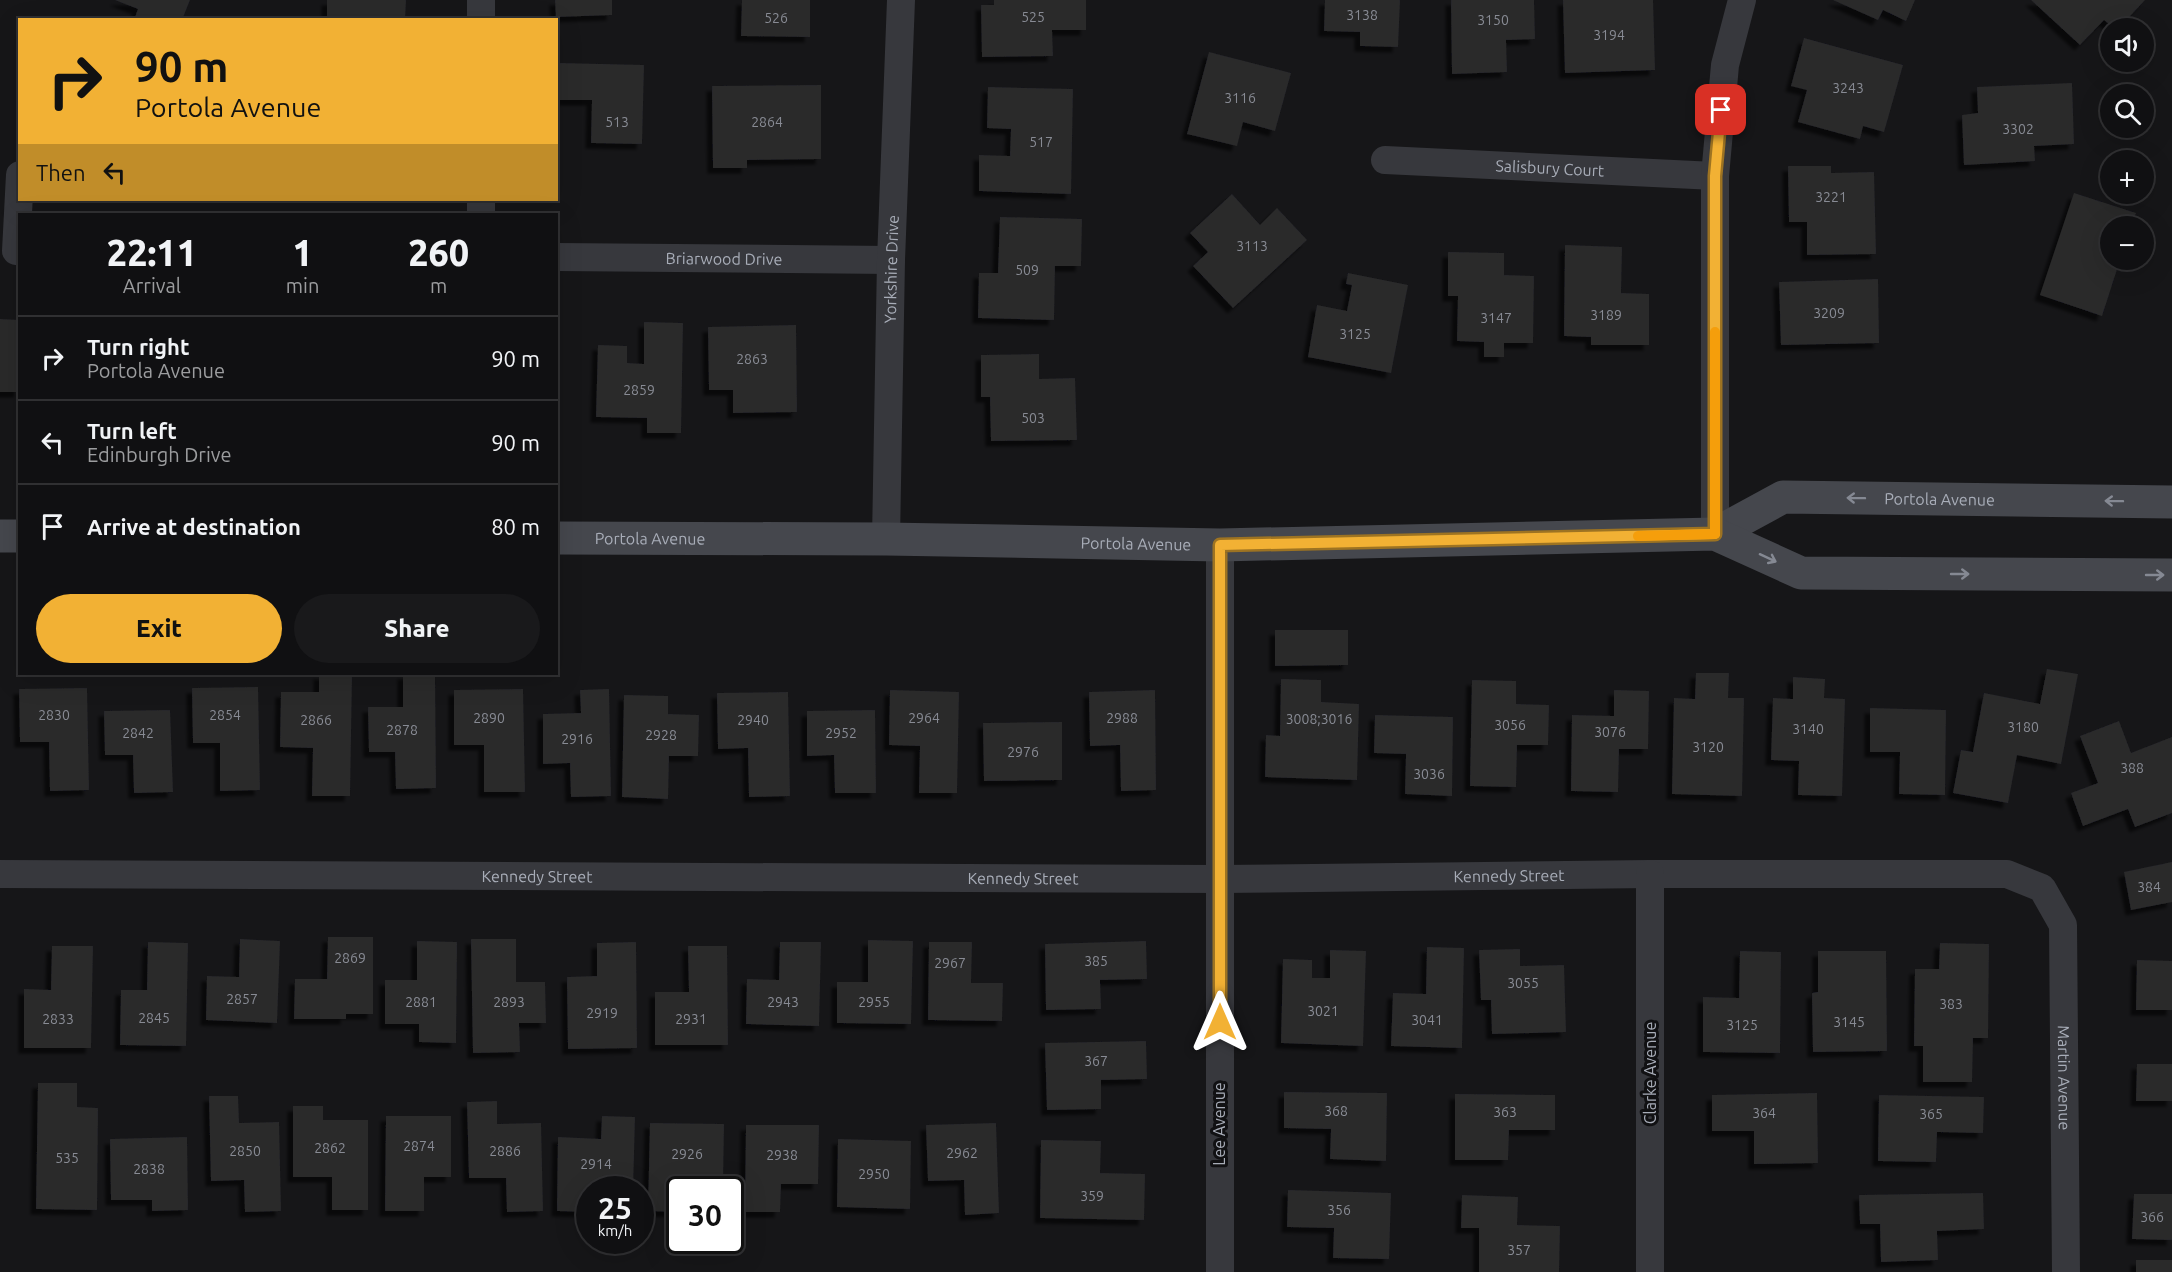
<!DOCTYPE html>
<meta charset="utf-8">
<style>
:root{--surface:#101012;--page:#19191b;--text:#f1f3f6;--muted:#9c9d9f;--line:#303032;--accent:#f2b134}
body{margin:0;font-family:Ubuntu,sans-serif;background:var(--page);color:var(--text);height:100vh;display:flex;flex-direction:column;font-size:22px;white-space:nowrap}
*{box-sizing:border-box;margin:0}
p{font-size:20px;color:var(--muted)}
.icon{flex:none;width:33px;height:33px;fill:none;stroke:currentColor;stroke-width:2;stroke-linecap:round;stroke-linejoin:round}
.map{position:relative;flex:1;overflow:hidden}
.details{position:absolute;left:18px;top:213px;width:540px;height:462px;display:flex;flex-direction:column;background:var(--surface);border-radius:0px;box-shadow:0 6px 24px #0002,0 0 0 2px var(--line)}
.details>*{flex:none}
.banner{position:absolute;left:18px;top:18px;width:540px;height:183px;border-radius:0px;box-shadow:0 6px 24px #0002,0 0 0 2px var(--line);background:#f2b134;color:#111;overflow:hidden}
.fabs{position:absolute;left:2100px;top:18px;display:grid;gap:12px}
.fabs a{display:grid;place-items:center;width:54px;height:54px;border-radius:50%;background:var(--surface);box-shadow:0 6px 24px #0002,0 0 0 2px var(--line);font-size:30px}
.speed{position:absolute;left:576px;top:1176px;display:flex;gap:12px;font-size:30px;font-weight:700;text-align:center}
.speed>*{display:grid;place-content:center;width:78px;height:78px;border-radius:50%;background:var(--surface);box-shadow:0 6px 24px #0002,0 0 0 2px var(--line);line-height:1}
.speed small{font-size:15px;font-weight:400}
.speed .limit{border:3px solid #111;border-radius:9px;background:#fff;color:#111}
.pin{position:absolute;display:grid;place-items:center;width:51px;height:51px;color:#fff;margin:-26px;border-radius:12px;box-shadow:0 3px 9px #0006}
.me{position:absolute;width:66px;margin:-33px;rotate:0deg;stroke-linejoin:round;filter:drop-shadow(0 0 4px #0008)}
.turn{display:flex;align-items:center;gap:21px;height:126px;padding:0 18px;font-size:27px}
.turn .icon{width:78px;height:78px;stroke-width:2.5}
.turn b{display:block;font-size:42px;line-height:51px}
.then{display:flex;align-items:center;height:57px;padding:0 18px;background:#0003;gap:12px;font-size:22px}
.eta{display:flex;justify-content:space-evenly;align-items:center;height:102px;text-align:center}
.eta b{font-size:36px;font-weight:800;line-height:42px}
.action{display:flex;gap:12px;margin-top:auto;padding:12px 18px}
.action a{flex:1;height:69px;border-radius:36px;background:var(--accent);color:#111;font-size:24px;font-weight:800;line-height:69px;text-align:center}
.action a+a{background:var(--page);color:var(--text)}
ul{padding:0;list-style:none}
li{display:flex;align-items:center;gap:18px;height:84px;padding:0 18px;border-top:2px solid var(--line)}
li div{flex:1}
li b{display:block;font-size:22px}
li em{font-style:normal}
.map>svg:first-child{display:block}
.building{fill:#29292c;filter:url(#shadow)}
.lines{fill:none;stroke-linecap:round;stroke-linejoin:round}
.minor{stroke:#37383d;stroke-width:28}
.secondary{stroke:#45474d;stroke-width:33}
.oneway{stroke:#858993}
.route-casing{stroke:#9d7322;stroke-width:15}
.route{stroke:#f2b134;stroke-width:10}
.slow{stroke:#f59e0b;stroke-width:10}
.labels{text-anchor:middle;stroke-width:6;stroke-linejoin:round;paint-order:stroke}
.number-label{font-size:14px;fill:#888b94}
.street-label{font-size:16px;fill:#a8adb8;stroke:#111113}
</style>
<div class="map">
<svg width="2172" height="1272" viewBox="0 0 2172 1272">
<defs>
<filter id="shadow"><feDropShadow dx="-5.5" dy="5.5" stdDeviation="1.5" flood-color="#0009"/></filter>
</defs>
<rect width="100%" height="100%" fill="#161618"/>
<g class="building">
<path d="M115 0H190L182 20H134L138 9Z"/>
<path d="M327 0H406L405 20H327Z"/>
<path d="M555 0H612V15L556 17Z"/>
<path d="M742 0H810V37L741 36Z"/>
<path d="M994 0H1086V30H1052L1053 56 982 57 981 5H994Z"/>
<path d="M1325 0H1400L1398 47 1360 46V32L1324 31Z"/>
<path d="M1451 0H1534L1535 39 1506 40 1507 72 1452 74Z"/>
<path d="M1563 0H1653L1655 70 1565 73Z"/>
<path d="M1833 0H1915L1906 21 1883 10 1878 20Z"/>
<path d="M2031 0H2145L2119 28H2114L2104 20 2080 45Z"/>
<path d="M1804 38 1903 65 1884 132 1863 126 1860 139 1798 122 1807 90 1791 86Z"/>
<path d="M1209 52 1291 73 1275 131 1243 122 1237 146 1187 134Z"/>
<path d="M559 63 644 65 642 144 591 143 592 100H558Z"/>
<path d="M2072 83 2074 144 2034 146 2035 161 1964 165 1962 115 1978 113 1977 87Z"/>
<path d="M821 85V159L747 160V168H713L712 86Z"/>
<path d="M988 87 1073 89 1071 194 979 191V155L1010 156 1011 129 987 128Z"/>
<path d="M1788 166H1831V173L1874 172 1876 254 1807 255V222H1789Z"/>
<path d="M2074 193 2136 213 2131 226H2110V260H2120L2102 316 2040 295Z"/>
<path d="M1232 194 1260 225 1277 208 1307 240 1233 308 1193 266 1208 252 1190 233Z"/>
<path d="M1000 217 1082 219 1081 266H1055L1054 320 978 318 979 273H998Z"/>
<path d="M1565 245 1622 247 1621 293 1649 294V345H1591V337L1564 336Z"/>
<path d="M1448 252 1504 253V275L1534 276 1533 343H1504V357H1484V342L1457 341 1458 296H1448Z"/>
<path d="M1348 273 1408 285 1391 373 1308 357 1317 305 1347 311 1352 285 1346 284Z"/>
<path d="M1878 279 1879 343 1781 345 1779 282Z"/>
<path d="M0 319 20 320V392H0Z"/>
<path d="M644 322 683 323 681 433H647V418L596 417 598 345 627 346V363L644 364Z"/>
<path d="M796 325 797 412 733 413V390H709L708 327Z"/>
<path d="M1039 354V379L1075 378 1077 440 991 441 990 397H981V355Z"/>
<path d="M1275 630H1348V665L1275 666Z"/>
<path d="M2047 669 2078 674 2061 764 2017 755 2008 803 1953 793 1961 750 1973 752 1984 693 2040 704Z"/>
<path d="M1696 673H1729L1728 698H1744L1742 796 1672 794 1674 698 1695 699Z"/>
<path d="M319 674 352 675 350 796H312L313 748 280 747 281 692H319Z"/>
<path d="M403 674H435L436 788 396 789 395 752H369L368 707H403Z"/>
<path d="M1793 677 1825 679 1824 698 1845 699 1842 796 1798 795 1799 761 1771 760 1773 698 1793 699Z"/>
<path d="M1281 679 1321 680V702L1359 704 1357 780 1265 777 1266 735 1280 736Z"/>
<path d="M1472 680 1516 681V704L1549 705 1548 745H1517L1516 787 1470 786Z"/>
<path d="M258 687 260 790 220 791V743H193L192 688Z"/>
<path d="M87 688 89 790 50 791 49 742H20L19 689Z"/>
<path d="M523 689 525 792H484V745H454V690Z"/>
<path d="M609 689 611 796 571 797 570 763 543 764V714L581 713 580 690Z"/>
<path d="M890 690 959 692 957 793H919L920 746 889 745Z"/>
<path d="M1155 690 1156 790 1121 791 1120 745 1090 746 1089 692Z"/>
<path d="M1614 690 1649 691 1648 749H1619L1618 792 1571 791 1572 715 1614 716Z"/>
<path d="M788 692 790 796 749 797 748 748 718 749 717 693Z"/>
<path d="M624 695 668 696V714L699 715 698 756H669L668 799 622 797Z"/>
<path d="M1870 708 1946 710 1945 795 1899 794 1900 752H1870Z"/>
<path d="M170 710 173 792 134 793 133 755H105L104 711Z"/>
<path d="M875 710 876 793H835L834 755 807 756V711Z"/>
<path d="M1375 715 1453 717 1452 796 1405 794 1406 754 1374 753Z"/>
<path d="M2119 721 2131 753 2172 737V813L2135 827 2128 809 2083 826 2071 793 2098 783 2080 736Z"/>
<path d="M1062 722V780L984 781 983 723Z"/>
<path d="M2172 862V902L2131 910 2124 872Z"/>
<path d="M328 937H373V1014H346V1019H294L295 979H327Z"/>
<path d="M240 939 280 941 277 1023 206 1020 207 976 239 977Z"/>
<path d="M471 939H516V982H545L546 1023H519L520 1052 473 1053Z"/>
<path d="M868 940 913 941 911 1024 837 1023V982H868Z"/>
<path d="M417 941 457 942 456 1043 419 1042V1024H385V980H417Z"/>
<path d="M1146 941 1147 979 1100 980 1101 1009 1046 1010 1045 944Z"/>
<path d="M148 942 188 943 186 1046 120 1045 121 990H147Z"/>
<path d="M636 942 637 1048 568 1049 567 977 597 976V943Z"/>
<path d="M780 942H821L819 1026 746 1024 747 979 779 980Z"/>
<path d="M929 942H972L971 983H1003L1002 1021 928 1020Z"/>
<path d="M1940 943 1989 944 1988 1038H1973L1972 1082H1923V1046H1914L1915 969H1939Z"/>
<path d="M52 946H93L91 1048H24V989L51 990Z"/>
<path d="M688 946H727L728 1045H655V992H689Z"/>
<path d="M1427 947 1464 948 1462 1048 1391 1046 1393 993 1426 994Z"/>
<path d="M1520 949V966L1564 965 1566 1032 1492 1034 1491 1000H1481L1479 950Z"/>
<path d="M1330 950 1366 951 1363 1046 1281 1043 1283 959 1312 960V978H1330Z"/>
<path d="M1740 951 1781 952 1780 1053 1703 1052V997L1739 998Z"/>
<path d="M1818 951H1886L1887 1051 1813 1052 1812 993 1818 992Z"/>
<path d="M2137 960 2172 961V1010H2136Z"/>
<path d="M1146 1041 1147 1079 1101 1080V1109L1047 1110 1045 1043Z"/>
<path d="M2137 1064H2172V1101H2136Z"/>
<path d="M38 1083H77V1107L98 1108 97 1210 36 1209Z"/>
<path d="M1284 1092 1387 1093 1386 1161 1330 1159 1331 1129 1284 1128Z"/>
<path d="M1817 1093 1818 1163 1754 1164V1131H1712V1095Z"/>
<path d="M1455 1094 1555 1095V1130H1509L1508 1160H1455Z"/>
<path d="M1879 1095 1984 1097 1983 1133 1937 1132 1936 1162 1878 1161Z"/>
<path d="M209 1096H238L239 1123 279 1122 281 1211 245 1212 244 1180 211 1181Z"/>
<path d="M497 1101V1124L541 1123 543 1211 507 1212 506 1178H469L467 1102Z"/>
<path d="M293 1106H323V1120H368V1210H332V1177H293Z"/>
<path d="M386 1116H451V1177H424V1211H385Z"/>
<path d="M602 1116 635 1117 633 1190H590V1212L557 1211 558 1137 601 1139Z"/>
<path d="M650 1123 724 1124 723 1184 687 1183V1190H680V1212L648 1211Z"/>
<path d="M996 1123 999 1213 965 1215 964 1180 928 1181 926 1125Z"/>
<path d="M746 1125H819L818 1184H781L780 1212H745Z"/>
<path d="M187 1137 188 1210 152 1211V1200H111L110 1139Z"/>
<path d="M838 1139 911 1141 910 1209 837 1207Z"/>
<path d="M1041 1140 1101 1141 1100 1173 1145 1174 1144 1220 1040 1218Z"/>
<path d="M1288 1190 1391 1193 1389 1259 1333 1258 1334 1228 1287 1227Z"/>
<path d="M1983 1193 1984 1229 1937 1231 1938 1260 1881 1262 1880 1224H1860L1859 1195Z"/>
<path d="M2134 1194H2172V1240L2132 1239Z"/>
<path d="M1462 1195 1518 1197 1517 1225 1560 1226 1559 1272H1479V1228H1461Z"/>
<rect x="2136" y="1260" width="36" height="12"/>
</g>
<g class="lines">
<g class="minor">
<path d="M481 0V20"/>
<path id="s1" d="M1385 160 1715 176"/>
<path d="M481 200V214"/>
<path d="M16 251 20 175"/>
<path id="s2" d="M556 257 891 260"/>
<path d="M1715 534V176L1725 65 1742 0"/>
<path id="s3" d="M886 539 891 260 901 0"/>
<path id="s4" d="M0 874 1221 879 1650 874H2007L2042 888 2063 925 2066 1272"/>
<path d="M1220 1272V545"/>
<path d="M1650 1272V874"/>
</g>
<g class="secondary">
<path id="s5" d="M1715 534 1783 497 2172 502"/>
<path d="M0 536H20"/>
<path id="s6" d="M556 538 886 539 1220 545 1715 534 1801 573 2172 575"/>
</g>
</g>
<defs><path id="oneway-shaft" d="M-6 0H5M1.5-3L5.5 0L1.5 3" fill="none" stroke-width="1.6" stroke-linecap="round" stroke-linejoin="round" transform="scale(1.5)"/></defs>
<g class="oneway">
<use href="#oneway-shaft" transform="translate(1856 498) rotate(-179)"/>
<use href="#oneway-shaft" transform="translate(2114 501) rotate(-179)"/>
<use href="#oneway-shaft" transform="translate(1768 558) rotate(25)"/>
<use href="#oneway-shaft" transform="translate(1960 574)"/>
<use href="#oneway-shaft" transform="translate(2155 575)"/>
</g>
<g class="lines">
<defs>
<path id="route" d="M1220 1022V545L1715 534V176L1721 110"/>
</defs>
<use href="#route" class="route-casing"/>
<use href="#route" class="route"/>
<path class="slow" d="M1638 536 1715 534V332"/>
</g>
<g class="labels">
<g class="number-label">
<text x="1362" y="20">3138</text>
<text x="1033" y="22">525</text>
<text x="776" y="23">526</text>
<text x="1493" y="25">3150</text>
<text x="1609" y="40">3194</text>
<text x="1848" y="93">3243</text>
<text x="1240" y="103">3116</text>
<text x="617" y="127">513</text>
<text x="767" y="127">2864</text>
<text x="2018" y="134">3302</text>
<text x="1041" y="147">517</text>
<text x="1831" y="202">3221</text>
<text x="1252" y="251">3113</text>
<text x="1027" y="275">509</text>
<text x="1829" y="318">3209</text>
<text x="1606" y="320">3189</text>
<text x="1496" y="323">3147</text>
<text x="1355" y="339">3125</text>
<text x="752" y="364">2863</text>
<text x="639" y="395">2859</text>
<text x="1033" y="423">503</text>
<text x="54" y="720">2830</text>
<text x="225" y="720">2854</text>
<text x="489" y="723">2890</text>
<text x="924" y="723">2964</text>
<text x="1122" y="723">2988</text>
<text x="1319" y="724">3008;3016</text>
<text x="316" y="725">2866</text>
<text x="753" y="725">2940</text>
<text x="1510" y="730">3056</text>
<text x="2023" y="732">3180</text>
<text x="1808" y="734">3140</text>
<text x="402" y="735">2878</text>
<text x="1610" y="737">3076</text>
<text x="138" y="738">2842</text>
<text x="841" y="738">2952</text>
<text x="661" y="740">2928</text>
<text x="577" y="744">2916</text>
<text x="1708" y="752">3120</text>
<text x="1023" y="757">2976</text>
<text x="2132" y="773">388</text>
<text x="1429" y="779">3036</text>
<text x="2149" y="892">384</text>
<text x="350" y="963">2869</text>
<text x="1096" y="966">385</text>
<text x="950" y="968">2967</text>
<text x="1523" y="988">3055</text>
<text x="242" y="1004">2857</text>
<text x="421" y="1007">2881</text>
<text x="509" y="1007">2893</text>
<text x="783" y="1007">2943</text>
<text x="874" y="1007">2955</text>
<text x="1951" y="1009">383</text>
<text x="1323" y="1016">3021</text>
<text x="602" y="1018">2919</text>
<text x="154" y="1023">2845</text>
<text x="58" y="1024">2833</text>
<text x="691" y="1024">2931</text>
<text x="1427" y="1025">3041</text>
<text x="1849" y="1027">3145</text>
<text x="1742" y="1030">3125</text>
<text x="1096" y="1066">367</text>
<text x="1336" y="1116">368</text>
<text x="1505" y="1117">363</text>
<text x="1764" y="1118">364</text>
<text x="1931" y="1119">365</text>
<text x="419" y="1151">2874</text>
<text x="330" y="1153">2862</text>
<text x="245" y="1156">2850</text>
<text x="505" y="1156">2886</text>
<text x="962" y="1158">2962</text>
<text x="687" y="1159">2926</text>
<text x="782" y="1160">2938</text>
<text x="67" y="1163">535</text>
<text x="596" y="1169">2914</text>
<text x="149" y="1174">2838</text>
<text x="874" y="1179">2950</text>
<text x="1092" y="1201">359</text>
<text x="1339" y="1215">356</text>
<text x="2152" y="1222">366</text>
<text x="1519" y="1255">357</text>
</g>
<g class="street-label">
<text dy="6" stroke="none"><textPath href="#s1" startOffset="165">Salisbury Court</textPath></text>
<text dy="6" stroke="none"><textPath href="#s2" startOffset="168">Briarwood Drive</textPath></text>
<text dy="6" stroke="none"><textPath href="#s3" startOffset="270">Yorkshire Drive</textPath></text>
<text dy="6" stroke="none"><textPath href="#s5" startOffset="234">Portola Avenue</textPath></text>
<text dy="6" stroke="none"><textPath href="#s6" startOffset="94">Portola Avenue</textPath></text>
<text dy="6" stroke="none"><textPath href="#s6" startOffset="580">Portola Avenue</textPath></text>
<text dy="6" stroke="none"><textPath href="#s4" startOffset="1509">Kennedy Street</textPath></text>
<text dy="6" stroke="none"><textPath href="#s4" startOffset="537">Kennedy Street</textPath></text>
<text dy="6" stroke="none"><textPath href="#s4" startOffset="1023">Kennedy Street</textPath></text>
<text transform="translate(1650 1073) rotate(-90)" y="6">Clarke Avenue</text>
<text dy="6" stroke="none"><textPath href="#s4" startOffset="2240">Martin Avenue</textPath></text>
<text transform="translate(1219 1124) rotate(-90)" y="6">Lee Avenue</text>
</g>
</g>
</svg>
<div class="fabs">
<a><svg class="icon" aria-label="sound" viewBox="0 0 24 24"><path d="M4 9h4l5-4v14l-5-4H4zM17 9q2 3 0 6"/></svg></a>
<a><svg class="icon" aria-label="search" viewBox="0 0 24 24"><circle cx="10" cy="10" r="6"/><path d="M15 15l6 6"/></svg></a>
<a>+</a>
<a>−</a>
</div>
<div class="speed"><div>25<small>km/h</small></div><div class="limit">30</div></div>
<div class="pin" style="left:1721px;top:110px;background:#d93025"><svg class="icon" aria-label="arrive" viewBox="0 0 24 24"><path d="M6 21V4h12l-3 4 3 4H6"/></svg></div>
<svg class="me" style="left:1220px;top:1022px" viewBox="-20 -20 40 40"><path d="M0-17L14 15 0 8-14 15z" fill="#f2b134" stroke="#fff" stroke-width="4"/></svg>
<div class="banner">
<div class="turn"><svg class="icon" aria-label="right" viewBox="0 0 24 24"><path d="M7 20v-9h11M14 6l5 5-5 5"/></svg><div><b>90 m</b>Portola Avenue</div></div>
<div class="then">Then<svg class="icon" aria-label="left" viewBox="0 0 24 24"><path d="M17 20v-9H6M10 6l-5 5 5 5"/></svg></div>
</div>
<section class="details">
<div class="eta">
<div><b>22:11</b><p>Arrival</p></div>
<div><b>1</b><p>min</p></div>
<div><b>260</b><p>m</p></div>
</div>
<ul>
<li><svg class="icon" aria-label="right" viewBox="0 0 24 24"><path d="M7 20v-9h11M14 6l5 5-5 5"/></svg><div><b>Turn right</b><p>Portola Avenue</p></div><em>90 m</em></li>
<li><svg class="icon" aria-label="left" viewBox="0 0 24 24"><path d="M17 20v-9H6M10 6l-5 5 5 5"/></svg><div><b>Turn left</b><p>Edinburgh Drive</p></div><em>90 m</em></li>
<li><svg class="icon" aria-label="arrive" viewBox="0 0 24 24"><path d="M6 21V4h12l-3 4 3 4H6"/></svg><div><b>Arrive at destination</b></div><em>80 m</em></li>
</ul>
<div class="action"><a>Exit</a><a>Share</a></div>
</section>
</div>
